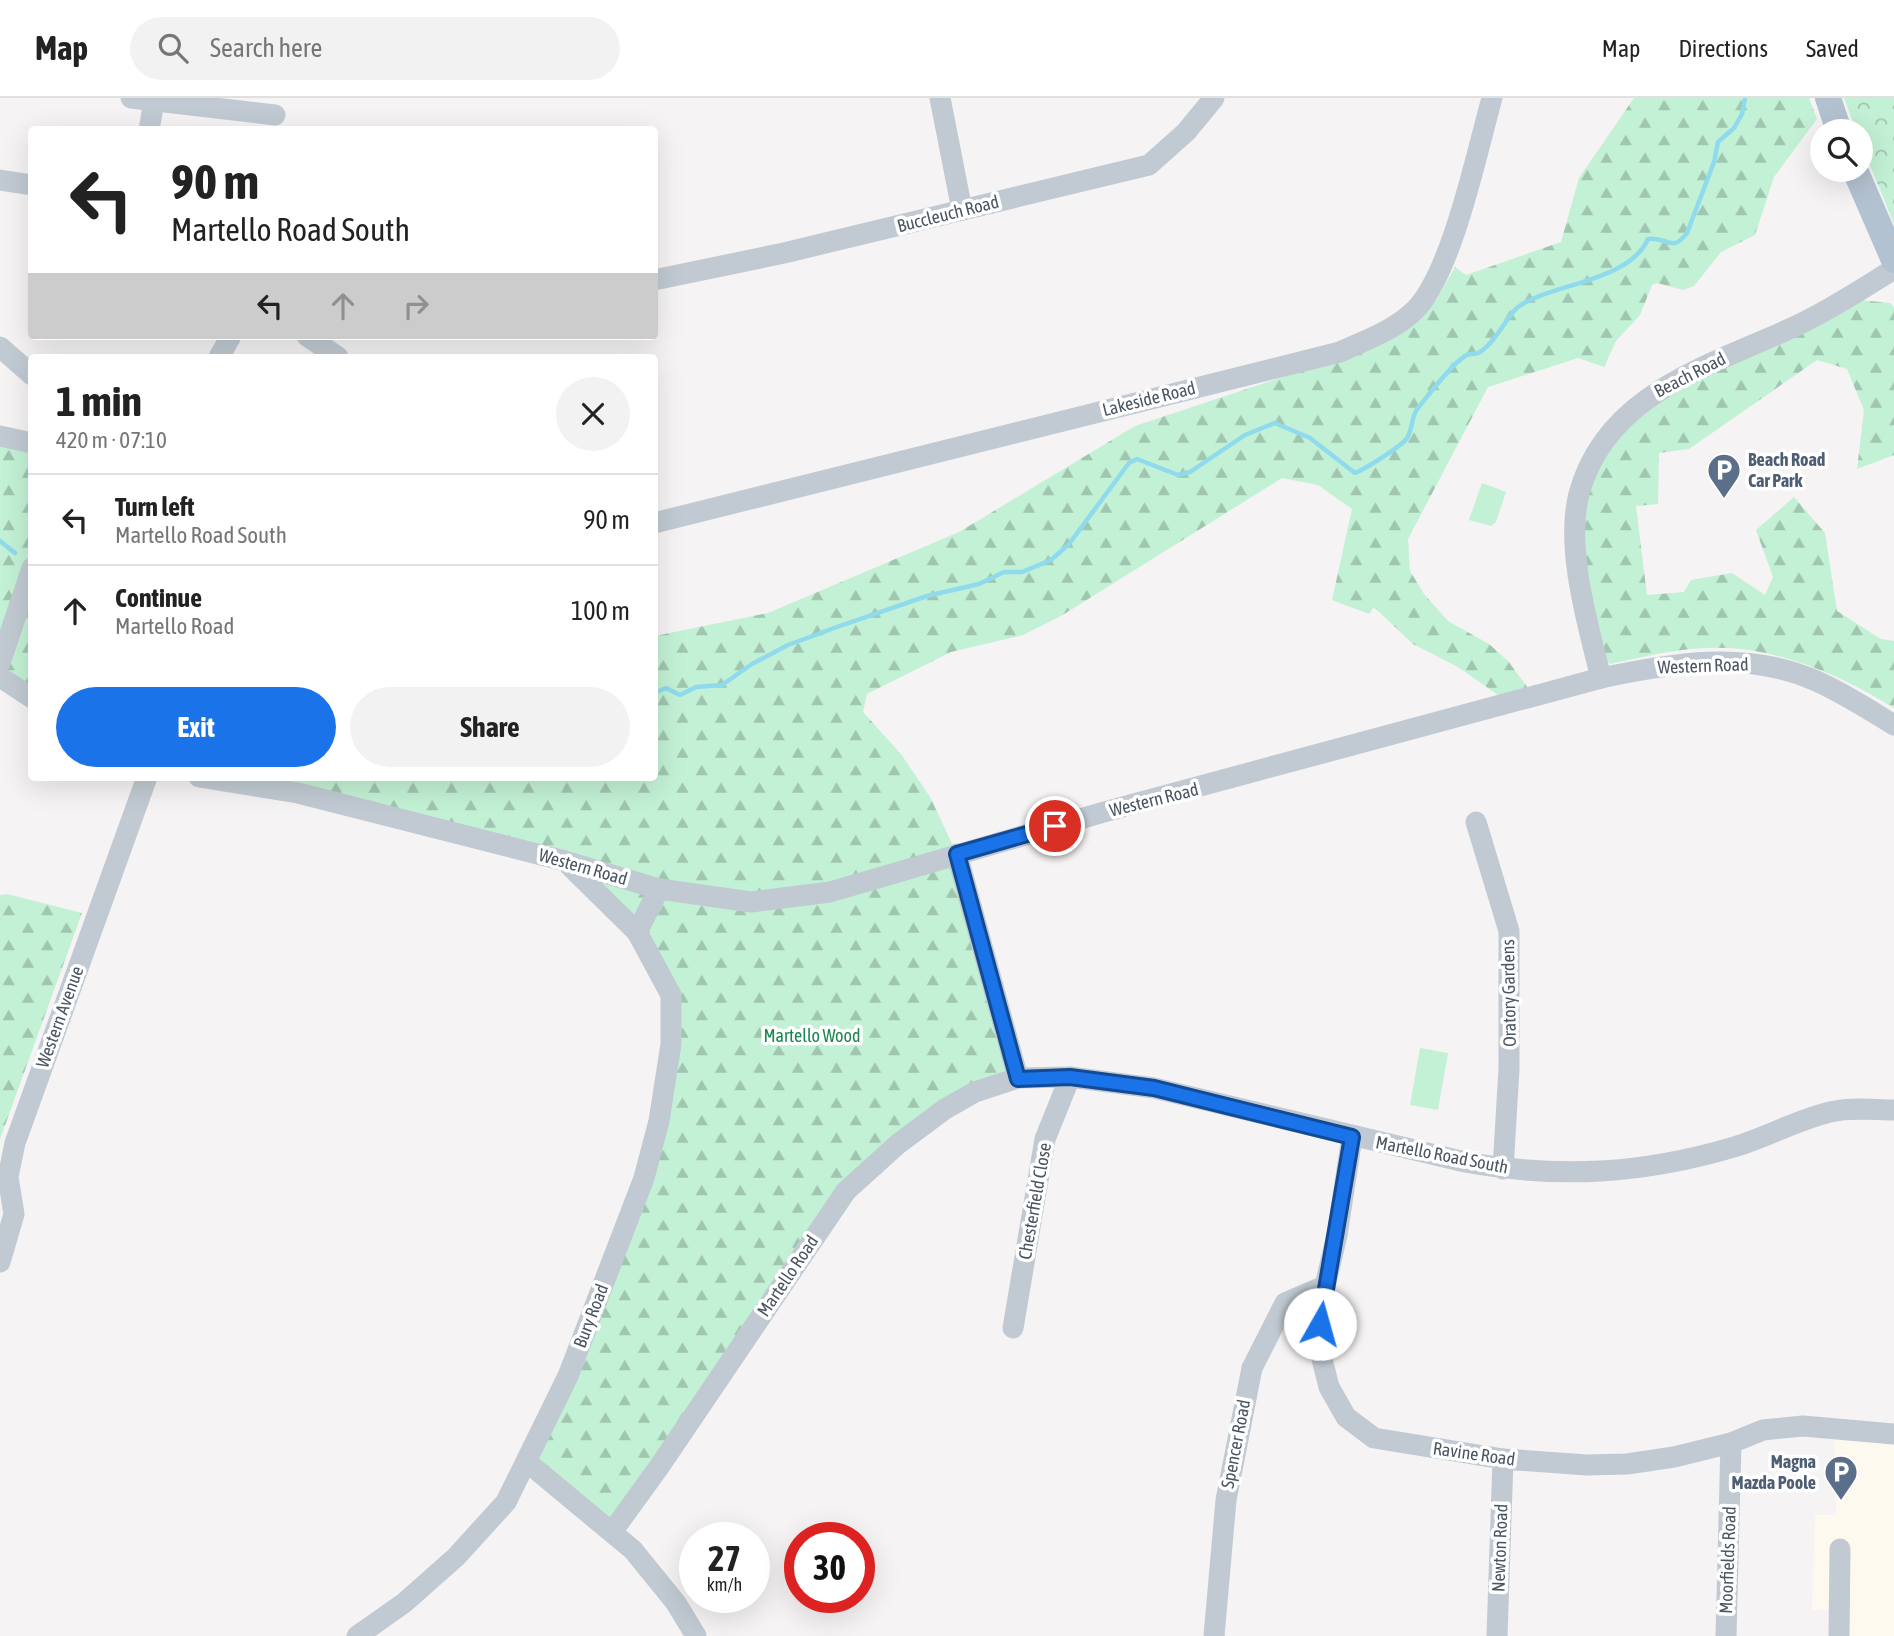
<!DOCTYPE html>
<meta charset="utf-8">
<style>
:root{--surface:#fff;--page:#f2f2f2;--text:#222;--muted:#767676;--line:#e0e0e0;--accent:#1a73e8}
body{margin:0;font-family:"Asap Condensed",sans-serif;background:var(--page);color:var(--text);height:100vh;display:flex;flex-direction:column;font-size:26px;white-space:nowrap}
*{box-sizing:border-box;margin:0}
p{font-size:23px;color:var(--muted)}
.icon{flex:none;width:38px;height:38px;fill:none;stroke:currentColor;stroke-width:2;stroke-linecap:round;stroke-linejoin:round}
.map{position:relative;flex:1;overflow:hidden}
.drawer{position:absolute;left:28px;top:256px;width:630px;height:427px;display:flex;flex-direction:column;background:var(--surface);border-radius:7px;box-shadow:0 7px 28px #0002}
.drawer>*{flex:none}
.top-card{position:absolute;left:28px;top:28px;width:630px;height:214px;border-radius:7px;box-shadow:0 7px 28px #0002;background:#fff;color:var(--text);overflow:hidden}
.buttons{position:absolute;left:1810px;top:21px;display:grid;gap:14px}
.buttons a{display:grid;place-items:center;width:63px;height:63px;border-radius:50%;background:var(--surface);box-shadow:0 7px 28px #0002;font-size:35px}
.speed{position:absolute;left:679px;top:1424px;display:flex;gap:14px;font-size:35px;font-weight:700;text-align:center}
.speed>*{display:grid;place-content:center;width:91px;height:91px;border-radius:50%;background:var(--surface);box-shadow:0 7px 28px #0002;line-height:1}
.speed small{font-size:18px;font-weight:400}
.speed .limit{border:10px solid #d22;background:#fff;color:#111}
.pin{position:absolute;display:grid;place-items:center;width:60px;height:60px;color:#fff;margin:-30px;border:4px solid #fff;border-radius:50%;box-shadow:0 2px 7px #0007}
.me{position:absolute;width:77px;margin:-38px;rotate:7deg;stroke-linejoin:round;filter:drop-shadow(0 0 5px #0008)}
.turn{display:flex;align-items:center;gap:24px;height:147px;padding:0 28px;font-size:32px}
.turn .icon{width:91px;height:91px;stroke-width:2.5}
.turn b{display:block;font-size:49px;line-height:60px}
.lanes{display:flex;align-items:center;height:66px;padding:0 28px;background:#0003;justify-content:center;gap:35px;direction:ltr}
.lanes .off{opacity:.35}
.round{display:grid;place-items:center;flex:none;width:74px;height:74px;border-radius:37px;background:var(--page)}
.head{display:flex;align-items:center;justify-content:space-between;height:119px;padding:0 28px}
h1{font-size:42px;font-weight:700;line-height:52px}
.action{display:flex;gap:14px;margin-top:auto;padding:14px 28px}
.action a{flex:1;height:80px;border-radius:42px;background:var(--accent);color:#fff;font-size:28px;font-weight:700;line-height:80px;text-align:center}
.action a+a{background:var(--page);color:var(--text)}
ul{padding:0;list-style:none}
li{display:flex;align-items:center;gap:21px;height:91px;padding:0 28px;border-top:2px solid var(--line)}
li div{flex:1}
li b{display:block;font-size:26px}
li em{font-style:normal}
header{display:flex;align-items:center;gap:42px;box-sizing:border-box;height:98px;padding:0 35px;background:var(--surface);border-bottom:2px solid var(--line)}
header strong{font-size:33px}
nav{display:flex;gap:38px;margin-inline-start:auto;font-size:24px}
.search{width:490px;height:63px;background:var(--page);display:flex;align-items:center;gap:18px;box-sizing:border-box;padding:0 24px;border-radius:38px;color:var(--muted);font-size:26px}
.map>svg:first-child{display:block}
.commercial{fill:#fdf9ef}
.green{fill:#c3f1d5}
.forest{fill:url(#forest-firs)}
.park{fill:url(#park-crowns)}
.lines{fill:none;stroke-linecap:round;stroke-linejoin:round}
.stream{stroke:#90daee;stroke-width:4.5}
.minor{stroke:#c1cad2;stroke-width:21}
.major{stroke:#b3c2d1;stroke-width:26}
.route-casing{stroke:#114b97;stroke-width:18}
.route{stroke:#1a73e8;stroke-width:12}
.labels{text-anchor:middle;stroke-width:7;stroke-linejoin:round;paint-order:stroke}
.street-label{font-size:18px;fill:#4a5661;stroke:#fff}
.service-label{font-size:18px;font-weight:bold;fill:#4e5e75;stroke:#fff;text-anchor:start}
.park-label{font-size:18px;fill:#17864f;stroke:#fff}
</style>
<header>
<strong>Map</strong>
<div class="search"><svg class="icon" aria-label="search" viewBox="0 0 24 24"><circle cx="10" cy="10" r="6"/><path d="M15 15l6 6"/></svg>Search here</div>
<nav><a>Map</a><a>Directions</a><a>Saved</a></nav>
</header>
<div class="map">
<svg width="1894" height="1538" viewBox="0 0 1894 1538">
<defs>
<pattern id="forest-firs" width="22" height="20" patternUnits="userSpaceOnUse" patternTransform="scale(1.75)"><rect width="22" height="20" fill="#c3f1d5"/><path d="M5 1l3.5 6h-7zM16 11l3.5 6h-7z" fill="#a0c6b0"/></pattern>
<pattern id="park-crowns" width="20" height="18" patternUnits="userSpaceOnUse" patternTransform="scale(1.75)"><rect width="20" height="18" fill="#c3f1d5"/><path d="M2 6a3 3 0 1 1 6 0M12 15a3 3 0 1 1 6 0" fill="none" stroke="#a0c6b0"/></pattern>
</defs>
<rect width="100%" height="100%" fill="#f5f3f3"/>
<path class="commercial" d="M1834 1340 1894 1347V1538H1844V1512H1812L1815 1417H1836Z"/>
<g class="green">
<path d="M1482 385 1506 394 1496 424 1491 428 1469 422Z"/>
<path d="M1420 950 1448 955 1438 1012 1410 1007Z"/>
</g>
<g class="forest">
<path d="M1634 0H1809L1817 21 1774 79 1755 137 1721 154 1694 188 1683 192 1657 185 1652 187 1640 217 1616 243 1604 269 1578 260 1488 289 1408 441 1410 473 1424 496 1448 523 1489 546 1508 563 1528 590 1498 597 1458 569 1413 546 1374 509 1369 516 1332 502 1352 411 1318 387 1282 380 1061 518 1023 537 951 554 867 596 863 614 901 656 930 699 957 756 1018 980 975 994 846 1093 612 1434 527 1364 644 1080 671 897 637 834 564 763 199 679H654L655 538 768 515 959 434 1135 328 1295 275 1424 216 1437 201 1455 169 1466 177 1561 144 1579 80Z"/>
<path d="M1860 202 1890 205 1894 209V357L1857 371 1864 312 1847 271 1817 262 1689 351 1659 355 1658 406 1636 408 1647 497 1684 494 1691 482 1732 475 1765 497 1773 479 1756 432 1794 399 1825 435 1837 513 1881 541 1894 543V610C1839 576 1773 547 1706 550 1674 551 1642 559 1610 566L1603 559 1594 528 1584 444 1585 406 1593 378 1621 336 1653 305Z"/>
<path d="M0 338 31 345V600L0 579Z"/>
<path d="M7 796 82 815 0 1041V797Z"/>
</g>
<path class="park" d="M1844 0H1894V126L1860 43V33H1856Z"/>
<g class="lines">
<g class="stream">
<path d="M0 443 15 455"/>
<path d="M654 595 666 590 680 597 696 589 722 587 752 566 788 547 837 529 927 498 979 486 1004 474H1022L1051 462 1069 446 1129 365 1137 361 1178 377 1190 374 1245 337 1275 325 1310 340 1355 375C1365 371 1402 348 1407 340 1413 331 1411 318 1418 310 1429 296 1451 267 1465 258 1469 255 1476 257 1480 254 1496 244 1507 218 1518 209 1552 185 1629 184 1648 141 1668 138 1671 156 1687 135L1714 64 1718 44 1734 30 1742 16 1745 0"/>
</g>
<g class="minor">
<path d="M131 0 275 17"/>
<path d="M940 0 962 112"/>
<path d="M149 32 154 3"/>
<path d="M0 82 32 87"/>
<path d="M654 182 784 155 1149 67 1186 34 1214 0"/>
<path d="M307 238 338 259"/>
<path d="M0 249 32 277"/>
<path d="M219 259 231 238"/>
<path d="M0 338 32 345"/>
<path d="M654 425 1340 254C1366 242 1395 232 1415 212 1452 175 1477 53 1492 0"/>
<path d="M0 565 32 470"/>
<path d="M0 579 32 600"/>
<path d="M1601 580C1588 527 1565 450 1579 396 1606 294 1713 267 1798 227 1832 211 1862 191 1894 171"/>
<path d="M199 679 298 695 565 763 659 791 751 804 830 794 1104 714 1601 580C1672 565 1745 552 1814 582 1842 594 1868 611 1894 627"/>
<path d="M1476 724 1509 833V971L1503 1071"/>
<path d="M957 756 1018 980"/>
<path d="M637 834 659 791"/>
<path d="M1352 1039 1337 1137 1325 1188 1318 1245 1329 1289 1346 1319 1374 1340 1503 1361 1587 1367 1627 1366 1674 1359 1731 1345 1763 1332 1803 1328 1894 1336"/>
<path d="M0 1164 14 1116 8 1079 15 1045 147 679"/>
<path d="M1013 1230 1045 1041 1070 979"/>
<path d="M527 1364 633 1452 676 1505 696 1538"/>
<path d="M612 1434 659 1369 846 1093 898 1046 945 1011 975 994 1018 980 1070 979 1154 990 1465 1064C1559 1081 1643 1076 1734 1049 1767 1039 1797 1022 1830 1014 1849 1009 1874 1012 1894 1012"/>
<path d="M357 1538 404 1505 456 1459 506 1404 568 1278 644 1080 659 1023 671 946V897L637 834 569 767"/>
<path d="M1214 1538 1226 1402 1252 1270 1285 1205 1325 1188"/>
<path d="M1497 1538 1503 1361"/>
<path d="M1726 1538 1731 1345"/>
<path d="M1839 1538 1840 1451"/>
</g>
<g class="major">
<path d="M1828 0 1839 33"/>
<path d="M1855 72 1894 162"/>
</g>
</g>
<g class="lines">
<defs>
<path id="route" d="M1055 728 957 756 1018 981 1070 979 1154 990 1352 1039 1320 1226"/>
</defs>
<use href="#route" class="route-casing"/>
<use href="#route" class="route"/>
</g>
<defs>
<symbol id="parking-pin" viewBox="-11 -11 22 30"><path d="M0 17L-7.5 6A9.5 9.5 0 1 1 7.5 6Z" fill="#5c6f8a" stroke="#fff"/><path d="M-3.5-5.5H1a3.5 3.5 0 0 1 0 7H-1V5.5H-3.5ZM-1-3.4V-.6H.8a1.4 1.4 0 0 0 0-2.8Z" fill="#fff"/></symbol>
</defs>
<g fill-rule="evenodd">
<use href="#parking-pin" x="1705" y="353" width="38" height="52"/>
<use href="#parking-pin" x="1822" y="1355" width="38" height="52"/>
</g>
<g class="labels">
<g class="street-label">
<text transform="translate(948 116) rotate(-14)" y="6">Buccleuch Road</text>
<text transform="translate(1690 277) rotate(-27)" y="6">Beach Road</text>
<text transform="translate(1149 301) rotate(-14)" y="6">Lakeside Road</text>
<text transform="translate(1703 568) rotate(-2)" y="6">Western Road</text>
<text transform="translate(1154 702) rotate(-14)" y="6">Western Road</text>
<text transform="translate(583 769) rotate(16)" y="6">Western Road</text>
<text transform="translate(1509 895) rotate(-91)" y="6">Oratory Gardens</text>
<text transform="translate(60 919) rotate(-70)" y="6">Western Avenue</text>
<text transform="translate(1442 1057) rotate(11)" y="6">Martello Road South</text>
<text transform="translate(1035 1103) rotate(-80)" y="6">Chesterfield Close</text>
<text transform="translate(788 1178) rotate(-56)" y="6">Martello Road</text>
<text transform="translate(591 1218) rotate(-69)" y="6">Bury Road</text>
<text transform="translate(1236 1346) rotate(-79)" y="6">Spencer Road</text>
<text transform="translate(1474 1356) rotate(8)" y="6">Ravine Road</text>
<text transform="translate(1500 1450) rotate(-88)" y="6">Newton Road</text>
<text transform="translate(1728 1462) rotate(-88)" y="6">Moorfields Road</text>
</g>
<g class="service-label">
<text x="1748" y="368">Beach Road<tspan x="1748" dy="21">Car Park</tspan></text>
<text x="1816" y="1370" text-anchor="end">Magna<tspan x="1816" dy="21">Mazda Poole</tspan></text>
</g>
<g class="park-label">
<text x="812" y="944">Martello Wood</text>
</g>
</g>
</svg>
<div class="buttons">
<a><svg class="icon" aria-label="search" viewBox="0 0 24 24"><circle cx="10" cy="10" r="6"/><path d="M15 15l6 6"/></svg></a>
</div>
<div class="speed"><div>27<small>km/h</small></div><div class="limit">30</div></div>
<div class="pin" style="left:1055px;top:728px;background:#d93025"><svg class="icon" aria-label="arrive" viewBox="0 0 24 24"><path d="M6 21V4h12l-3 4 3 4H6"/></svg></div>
<svg class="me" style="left:1320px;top:1226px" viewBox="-20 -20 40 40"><circle r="19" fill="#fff"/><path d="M0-13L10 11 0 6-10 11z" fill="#1a73e8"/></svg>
<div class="top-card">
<div class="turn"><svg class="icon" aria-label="left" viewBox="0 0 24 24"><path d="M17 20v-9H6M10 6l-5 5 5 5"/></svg><div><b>90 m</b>Martello Road South</div></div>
<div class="lanes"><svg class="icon" aria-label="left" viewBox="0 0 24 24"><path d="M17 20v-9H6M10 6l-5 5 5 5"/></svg><svg class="icon off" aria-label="ahead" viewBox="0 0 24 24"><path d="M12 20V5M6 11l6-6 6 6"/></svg><svg class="icon off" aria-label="right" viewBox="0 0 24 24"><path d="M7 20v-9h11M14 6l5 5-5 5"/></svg></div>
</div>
<section class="drawer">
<div class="head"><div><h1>1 min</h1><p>420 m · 07:10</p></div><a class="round"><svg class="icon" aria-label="close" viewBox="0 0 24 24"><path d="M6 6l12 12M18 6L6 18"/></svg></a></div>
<ul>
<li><svg class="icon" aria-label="left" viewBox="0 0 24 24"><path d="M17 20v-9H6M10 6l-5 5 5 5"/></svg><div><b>Turn left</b><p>Martello Road South</p></div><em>90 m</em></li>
<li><svg class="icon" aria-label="ahead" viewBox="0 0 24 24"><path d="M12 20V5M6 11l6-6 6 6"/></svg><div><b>Continue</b><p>Martello Road</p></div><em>100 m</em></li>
</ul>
<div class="action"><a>Exit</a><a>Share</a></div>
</section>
</div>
